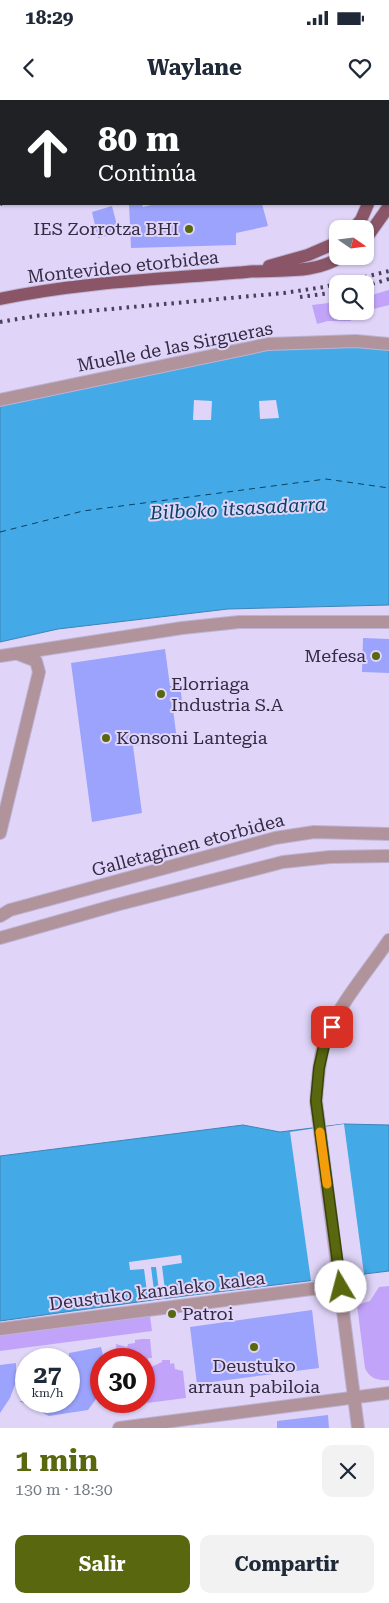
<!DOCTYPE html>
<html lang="es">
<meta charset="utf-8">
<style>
:root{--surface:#fff;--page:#f2f2f3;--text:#1f2937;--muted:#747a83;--accent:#59670e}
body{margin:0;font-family:"Roboto Serif",serif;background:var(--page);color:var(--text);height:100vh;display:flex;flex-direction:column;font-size:19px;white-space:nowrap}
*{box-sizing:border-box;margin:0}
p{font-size:16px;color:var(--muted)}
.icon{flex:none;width:28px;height:28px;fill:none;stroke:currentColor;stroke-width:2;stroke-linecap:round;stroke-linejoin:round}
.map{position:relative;height:1328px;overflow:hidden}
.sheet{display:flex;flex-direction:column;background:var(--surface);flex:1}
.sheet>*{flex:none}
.top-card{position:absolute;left:0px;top:0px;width:390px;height:105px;box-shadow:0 1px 4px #0004;background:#202124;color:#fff;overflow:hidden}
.needle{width:32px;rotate:104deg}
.tools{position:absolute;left:329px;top:120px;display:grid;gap:10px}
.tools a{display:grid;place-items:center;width:45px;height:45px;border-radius:10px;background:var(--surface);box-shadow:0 1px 4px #0004;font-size:25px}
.speed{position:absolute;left:15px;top:1248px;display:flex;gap:10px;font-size:25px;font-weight:700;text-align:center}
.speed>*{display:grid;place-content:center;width:65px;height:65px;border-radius:50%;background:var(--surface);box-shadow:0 1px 4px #0004;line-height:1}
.speed small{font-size:12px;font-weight:400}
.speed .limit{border:8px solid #d22;background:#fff;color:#111}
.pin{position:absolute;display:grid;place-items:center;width:42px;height:42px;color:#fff;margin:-21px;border-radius:10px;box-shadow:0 2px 8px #0006}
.me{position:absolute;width:55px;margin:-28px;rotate:352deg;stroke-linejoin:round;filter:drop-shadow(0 0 4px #0008)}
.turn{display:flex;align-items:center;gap:18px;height:105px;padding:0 15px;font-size:22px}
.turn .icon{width:65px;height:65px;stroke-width:2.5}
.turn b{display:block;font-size:35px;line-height:42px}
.round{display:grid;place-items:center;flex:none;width:52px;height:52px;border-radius:10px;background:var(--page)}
.overview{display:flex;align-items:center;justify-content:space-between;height:85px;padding:0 15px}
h1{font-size:30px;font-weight:700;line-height:38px;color:var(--accent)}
.cta{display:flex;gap:10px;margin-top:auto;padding:10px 15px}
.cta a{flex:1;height:58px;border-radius:10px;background:var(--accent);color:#fff;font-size:20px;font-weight:700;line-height:58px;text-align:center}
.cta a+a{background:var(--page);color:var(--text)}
.status{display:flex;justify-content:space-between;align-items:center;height:35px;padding:0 25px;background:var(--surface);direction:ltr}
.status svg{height:14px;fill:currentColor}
header{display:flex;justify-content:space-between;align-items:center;height:65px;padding:0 15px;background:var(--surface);font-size:22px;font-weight:700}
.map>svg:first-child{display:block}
.green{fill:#c1a4f9}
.water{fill:#43aae7;stroke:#3e84b6}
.pier{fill:#e0d5f9}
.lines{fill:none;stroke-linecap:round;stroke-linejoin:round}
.ferry{stroke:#084261;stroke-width:1;stroke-dasharray:6 5;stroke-linecap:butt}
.building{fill:#9ba3fc}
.street-casing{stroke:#bdb3d4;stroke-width:14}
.secondary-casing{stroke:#bdb3d4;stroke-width:14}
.primary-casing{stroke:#bdb3d4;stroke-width:14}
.highway-casing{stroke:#bdb3d4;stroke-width:16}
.street{stroke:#b1939c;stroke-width:12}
.secondary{stroke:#9b6f7d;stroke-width:12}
.primary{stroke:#8a5667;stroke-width:12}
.highway{stroke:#7a4054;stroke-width:15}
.rail{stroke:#494059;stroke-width:4;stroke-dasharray:2.5 5;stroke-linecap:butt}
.route-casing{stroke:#3a4309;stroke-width:12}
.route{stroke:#59670e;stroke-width:9}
.slow{stroke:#f59e0b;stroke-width:9}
.poi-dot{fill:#59670e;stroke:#e0d5f9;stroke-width:2}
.labels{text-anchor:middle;stroke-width:4;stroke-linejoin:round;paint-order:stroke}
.poi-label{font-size:18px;fill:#332b42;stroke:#e0d5f9;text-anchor:start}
.street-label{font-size:18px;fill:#332b42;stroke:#e0d5f9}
.water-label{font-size:19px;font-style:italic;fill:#084261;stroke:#e0d5f9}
</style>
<div class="status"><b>18:29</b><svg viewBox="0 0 49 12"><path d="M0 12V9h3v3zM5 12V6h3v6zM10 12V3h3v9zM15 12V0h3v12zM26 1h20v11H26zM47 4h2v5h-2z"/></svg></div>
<header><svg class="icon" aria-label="back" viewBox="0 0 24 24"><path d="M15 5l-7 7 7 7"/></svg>Waylane<svg class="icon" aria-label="heart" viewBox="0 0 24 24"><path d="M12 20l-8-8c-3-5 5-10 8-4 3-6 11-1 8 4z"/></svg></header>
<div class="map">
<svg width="389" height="1328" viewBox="0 0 389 1328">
<rect width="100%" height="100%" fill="#e0d5f9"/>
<g class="green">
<path d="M389 190V205L366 211 350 221H328L317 224 312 205 337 202 338 211H365V197Z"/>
<path d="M389 1186V1280C378 1281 369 1278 365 1268L357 1205 370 1201 379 1187Z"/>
<path d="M150 1216 152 1231 0 1251V1235Z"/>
<path d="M142 1239H150L152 1258H148L149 1262 144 1263V1259H114V1256H117L116 1244 127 1247 128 1244 135 1243V1240Z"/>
<path d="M162 1260H170V1264L174 1263 175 1269 183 1271 186 1298 147 1303 145 1282H149L147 1271H151V1267L162 1262Z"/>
</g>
<g class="water">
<path d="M366 246 389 248V505L228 509 58 529 0 542V306L268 250Z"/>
<path d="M344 1024 389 1025V1171L160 1199 0 1221V1056L243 1025 280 1032Z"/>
</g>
<g class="pier">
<path d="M194 300 212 301 211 320H193Z"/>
<path d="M276 300 279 318 260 319 259 301Z"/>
<path d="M344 1024 364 1174 311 1181 290 1032Z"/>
<path d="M181 1155 182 1163 162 1166 166 1198 160 1199 156 1167H151L155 1199 148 1200 144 1169 130 1170 129 1162Z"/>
</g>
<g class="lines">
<path class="ferry" d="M0 432 83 411 326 379 389 388"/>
</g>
<g class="building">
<path d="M129 104H142L143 107 155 104H262L268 126 236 133V145L131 148Z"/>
<path d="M112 106 119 133 98 138 92 112Z"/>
<path d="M363 538 389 539V573L362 572Z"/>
<path d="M165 549 170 586 180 585 182 601 172 602 177 640 133 646 142 713 92 722 71 563Z"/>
<path d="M312 1210 319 1268 197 1284 190 1227Z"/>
<path d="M101 1247 104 1259H101V1292L88 1310 49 1316 19 1301H69V1253Z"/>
<path d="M16 1263V1282L10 1298 0 1313V1265Z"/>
<path d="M328 1315 329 1328H277V1321Z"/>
</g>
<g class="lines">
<defs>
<g id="street">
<path d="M93 0V1"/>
<path d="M0 300 268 244 356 241 389 244"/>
<path d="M0 556 182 528 239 522H389"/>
<path d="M0 733 39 572 36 561 18 554"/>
<path d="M0 816 10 810 275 738 314 732 389 734"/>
<path d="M0 838 116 805 283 762 330 757 389 756"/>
<path d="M0 1229 319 1188"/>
<path d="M119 1328 389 1293"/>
<path d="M358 1328 316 1001C318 980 319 957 326 937 338 906 370 868 389 840"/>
</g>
<path id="secondary" d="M371 0 372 1"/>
<g id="primary">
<path d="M353 129 361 120 368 104"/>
<path d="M365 140 389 106"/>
<path d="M269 166 308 155 338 142"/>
<path d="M0 199C80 182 164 179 246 172 278 169 315 175 342 156"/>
</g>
<g id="highway">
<path d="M23 1V0"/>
<path d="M0 41 1 39"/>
</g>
</defs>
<use href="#street" class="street-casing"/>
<use href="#secondary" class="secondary-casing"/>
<use href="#primary" class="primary-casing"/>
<use href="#highway" class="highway-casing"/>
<use href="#street" class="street"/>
<use href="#secondary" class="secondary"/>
<use href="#primary" class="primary"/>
<use href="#highway" class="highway"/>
<g class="rail">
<path d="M67 1 68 0"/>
<path d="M0 95 1 93"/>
<path d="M0 105 1 103"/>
<path d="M365 186 389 179"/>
<path d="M300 197 338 192"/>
<path d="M0 222 35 216 284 193 324 187 389 171"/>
</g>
</g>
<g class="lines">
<defs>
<path id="route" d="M332 927 326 937 319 968 316 1001 341 1187"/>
</defs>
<use href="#route" class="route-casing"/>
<use href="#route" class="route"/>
<path class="slow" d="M320 1032 327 1084"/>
</g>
<g class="poi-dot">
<circle cx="189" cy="129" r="5"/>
<circle cx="376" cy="556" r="5"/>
<circle cx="161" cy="594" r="5"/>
<circle cx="106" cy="638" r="5"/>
<circle cx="172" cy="1214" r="5"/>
<circle cx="254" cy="1247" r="5"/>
</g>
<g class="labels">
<g class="poi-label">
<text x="179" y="135" text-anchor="end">IES Zorrotza BHI</text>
<text x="366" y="562" text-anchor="end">Mefesa</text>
<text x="171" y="590">Elorriaga<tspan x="171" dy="21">Industria S.A</tspan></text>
<text x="116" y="644">Konsoni Lantegia</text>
<text x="182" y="1220">Patroi</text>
<text x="254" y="1272" text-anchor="middle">Deustuko<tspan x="254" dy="21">arraun pabiloia</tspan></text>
</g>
<g class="street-label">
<text transform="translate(123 167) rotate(-6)" y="6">Montevideo etorbidea</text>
<text transform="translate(175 247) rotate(-11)" y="6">Muelle de las Sirgueras</text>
<text transform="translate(188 745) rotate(-15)" y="6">Galletaginen etorbidea</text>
<text transform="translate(157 1191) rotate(-7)" y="6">Deustuko kanaleko kalea</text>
</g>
<g class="water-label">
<text transform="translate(238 408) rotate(-3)" y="7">Bilboko itsasadarra</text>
</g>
</g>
</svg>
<div class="tools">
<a><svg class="needle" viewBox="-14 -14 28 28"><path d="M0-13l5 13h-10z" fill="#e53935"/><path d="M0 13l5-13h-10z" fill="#747a83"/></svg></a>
<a><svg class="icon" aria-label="search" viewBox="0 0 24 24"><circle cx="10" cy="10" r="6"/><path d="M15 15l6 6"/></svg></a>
</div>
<div class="speed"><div>27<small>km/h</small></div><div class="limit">30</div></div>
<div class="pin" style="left:332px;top:927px;background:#d93025"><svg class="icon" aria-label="arrive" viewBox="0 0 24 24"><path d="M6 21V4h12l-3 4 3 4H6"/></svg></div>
<svg class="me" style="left:341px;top:1187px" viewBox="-20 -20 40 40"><circle r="19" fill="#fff"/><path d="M0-13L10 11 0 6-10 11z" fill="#59670e"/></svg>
<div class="top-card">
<div class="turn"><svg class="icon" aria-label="ahead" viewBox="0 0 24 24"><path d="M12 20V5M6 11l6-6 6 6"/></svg><div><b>80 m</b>Continúa</div></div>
</div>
</div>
<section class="sheet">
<div class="overview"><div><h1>1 min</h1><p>130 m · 18:30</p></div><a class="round"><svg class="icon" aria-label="close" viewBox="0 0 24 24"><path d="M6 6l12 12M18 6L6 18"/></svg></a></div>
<div class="cta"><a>Salir</a><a>Compartir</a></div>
</section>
